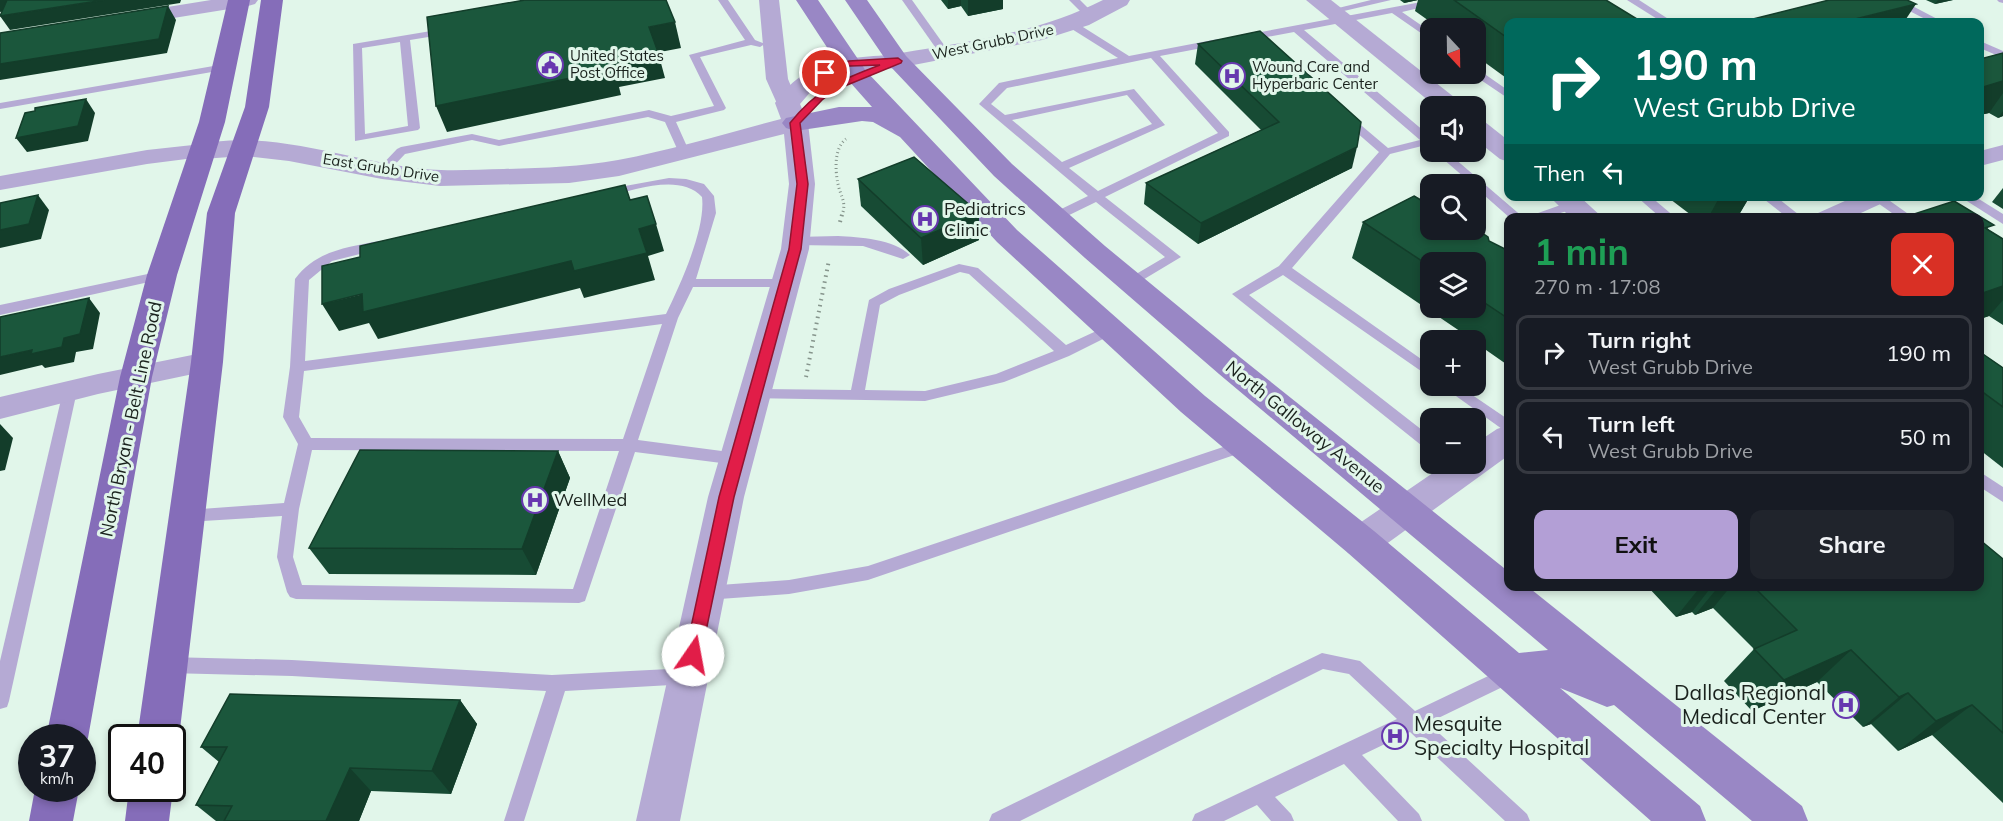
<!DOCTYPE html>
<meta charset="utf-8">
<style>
:root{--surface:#171b24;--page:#20242c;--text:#f1f3f6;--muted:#9ea1a6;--line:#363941;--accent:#b39fd6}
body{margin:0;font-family:Mulish,sans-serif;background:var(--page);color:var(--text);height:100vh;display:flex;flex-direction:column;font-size:22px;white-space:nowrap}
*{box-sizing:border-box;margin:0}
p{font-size:20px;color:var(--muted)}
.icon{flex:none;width:33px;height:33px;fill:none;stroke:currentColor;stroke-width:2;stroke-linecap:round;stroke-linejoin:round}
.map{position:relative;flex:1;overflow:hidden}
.side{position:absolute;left:1504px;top:213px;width:480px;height:378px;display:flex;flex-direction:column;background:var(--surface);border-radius:12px;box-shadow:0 3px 9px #0003}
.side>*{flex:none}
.top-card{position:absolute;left:1504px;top:18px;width:480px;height:183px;border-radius:12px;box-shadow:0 3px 9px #0003;background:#00695c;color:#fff;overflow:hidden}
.needle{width:39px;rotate:158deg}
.fabs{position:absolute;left:1420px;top:18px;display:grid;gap:12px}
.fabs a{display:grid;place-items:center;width:66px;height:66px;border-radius:12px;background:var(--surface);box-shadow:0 3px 9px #0003;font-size:30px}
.speed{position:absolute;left:18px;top:724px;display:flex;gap:12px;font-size:30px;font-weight:700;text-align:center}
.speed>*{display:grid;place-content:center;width:78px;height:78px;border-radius:50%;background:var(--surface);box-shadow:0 3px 9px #0003;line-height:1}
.speed small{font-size:15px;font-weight:400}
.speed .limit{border:3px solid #111;border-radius:9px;background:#fff;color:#111}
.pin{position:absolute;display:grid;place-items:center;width:51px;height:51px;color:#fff;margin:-26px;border:3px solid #fff;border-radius:50%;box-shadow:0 2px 6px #0007}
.me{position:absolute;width:66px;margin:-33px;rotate:12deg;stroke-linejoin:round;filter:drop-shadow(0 0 4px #0008)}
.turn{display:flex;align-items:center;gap:21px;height:126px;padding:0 30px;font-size:27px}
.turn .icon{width:78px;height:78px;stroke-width:2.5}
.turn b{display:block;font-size:42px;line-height:51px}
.then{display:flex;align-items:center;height:57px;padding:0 30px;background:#0003;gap:12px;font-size:22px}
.round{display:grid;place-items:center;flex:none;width:63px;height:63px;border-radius:12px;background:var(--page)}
.head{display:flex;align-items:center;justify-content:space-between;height:102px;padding:0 30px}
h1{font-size:36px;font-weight:700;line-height:45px;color:#1e9e55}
.button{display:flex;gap:12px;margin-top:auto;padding:12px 30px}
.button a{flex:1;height:69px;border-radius:12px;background:var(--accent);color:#111;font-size:24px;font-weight:700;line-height:69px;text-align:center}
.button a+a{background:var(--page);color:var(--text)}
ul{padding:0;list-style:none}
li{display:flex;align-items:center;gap:18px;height:75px;margin:0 12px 9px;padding:0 18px;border:3px solid var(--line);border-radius:12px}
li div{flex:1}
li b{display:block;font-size:22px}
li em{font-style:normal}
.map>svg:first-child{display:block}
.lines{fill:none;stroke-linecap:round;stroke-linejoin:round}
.path-far1{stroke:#86958c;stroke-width:3;stroke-dasharray:1 3;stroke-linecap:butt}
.path{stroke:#86958c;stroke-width:4;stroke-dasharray:1.5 4.5;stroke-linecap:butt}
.service{fill:#b5aad4;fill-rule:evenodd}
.minor{fill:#b5aad4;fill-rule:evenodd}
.tertiary{fill:#b5aad4;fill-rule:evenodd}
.secondary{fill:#9987c5;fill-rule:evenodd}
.primary{fill:#856db9;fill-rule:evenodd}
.wall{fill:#174b34;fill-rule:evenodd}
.shaded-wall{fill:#133d2a}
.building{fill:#1b573c;stroke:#133d2a;stroke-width:1.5}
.route{fill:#e11d48;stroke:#92132f;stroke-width:1.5}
.labels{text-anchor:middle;stroke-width:6;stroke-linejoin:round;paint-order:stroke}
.far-street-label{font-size:15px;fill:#1a221d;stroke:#e1f6ea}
.far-poi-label{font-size:15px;fill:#1a221d;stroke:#e1f6ea;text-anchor:start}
.poi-label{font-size:18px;fill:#1a221d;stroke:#e1f6ea;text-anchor:start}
.street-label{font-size:18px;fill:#1a221d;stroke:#e1f6ea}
.near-poi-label{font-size:21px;fill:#1a221d;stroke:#e1f6ea;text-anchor:end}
</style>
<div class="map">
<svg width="2003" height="821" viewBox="0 0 2003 821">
<rect width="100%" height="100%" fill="#e1f6ea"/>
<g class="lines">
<path class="path-far1" d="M843 212C846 201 840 195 838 184 835 170 834 148 846 139"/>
<g class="path">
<path d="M840 222 843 211"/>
<path d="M806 377 829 260"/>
</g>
<g class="service">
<path d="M718 0H728L755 40 765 44 760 47 751 45 700 57 726 108 724 110 676 122 689 151 687 153H679L665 122 648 117 499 146 472 140 405 154 386 174 382 175 376 171 397 149 401 147 472 134 499 140 649 110 671 116 714 106 689 55 745 40Z"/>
<path d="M902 0H912L949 52 948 54H940Z"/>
<path d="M1069 0H1080L1095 15 1086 17Z"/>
<path d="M1371 0H1391L1331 14 1326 11Z"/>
<path d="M1432 0H1453L1402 12 1431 32V40L1392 13 1304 30 1431 137V146L1426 145 1390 154 1292 268 1431 366V378L1283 275 1249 295 1431 437V451L1426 449 1232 294 1279 266 1379 152 1341 119V115H1349L1388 148 1420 140 1294 32 1245 41 1240 38 1245 35Z"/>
<path d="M1627 0H1639L1673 22H1662Z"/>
<path d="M1888 0H1901L1943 22H1931Z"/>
<path d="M1997 0H2003V3L1999 2Z"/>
<path d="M1067 22H1075L1129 56 1218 39 1223 42 1218 45 1160 56 1229 132V136L1105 197 1181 257 1131 287 1124 283 1126 280 1165 257 1096 202 1059 220H1051L1049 217 1051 214 1088 196 979 104 999 83 1118 58 1067 26ZM1151 58 1218 133 1098 191 1069 168 1165 125 1134 89 1005 115 991 104 1007 88ZM1127 95 1152 124 1062 162 1012 120Z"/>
<path d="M449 28 453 29V33L410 40 420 128 418 130 355 141 353 44ZM400 42 408 126 365 134 362 48Z"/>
<path d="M1980 41 2003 51V58L1980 48Z"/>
<path d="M225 64 229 65V69L0 109V103Z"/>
<path d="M1476 68 1509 91V99L1472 74H1476Z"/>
<path d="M1435 152H1447L1524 218H1510L1476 188V184H1472Z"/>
<path d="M669 178 686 179 704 184 714 196 716 213 696 279H786L793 283 786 287H693L678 318 638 440 737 453 743 455 745 459 743 463 737 465 635 452 585 601 579 603 296 599 290 597 287 592 277 557 282 516 187 522 181 521 179 516 181 511 187 510 284 503 298 444 283 417 290 367 295 279C315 251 348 247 379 241L385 245 384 248 332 261 309 280 305 361 666 314C680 285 706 229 702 197 680 173 634 190 607 197L601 193 603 190ZM662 324 623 439 311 438 299 417 304 371ZM312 450 619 451 573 589 302 585 293 557 299 509Z"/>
<path d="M1636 196H1650L1676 218H1661Z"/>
<path d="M1760 196H1775L1803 218H1788Z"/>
<path d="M1868 196H1883L1914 218H1899Z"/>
<path d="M1959 196H1974L2003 214V224Z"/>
<path d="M1572 201 1576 202 1578 205 1576 208 1545 218H1524Z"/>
<path d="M838 236C859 237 894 239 910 255L903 259 863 246 796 245 790 241 796 237Z"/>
<path d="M959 264 978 268 1066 345 1105 327 1110 325 1117 330 1115 333 1069 356 1004 382 925 401 750 398 748 394 755 389 851 390 869 300 889 289ZM960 272 969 274 1054 351 996 374 925 391 865 390 880 305 899 295Z"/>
<path d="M162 271 169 275 167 278 0 315V305Z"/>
<path d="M70 386 77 391 9 701 7 707 0 709V661L63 391Z"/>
<path d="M1442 386H1459L1509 420V434Z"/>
<path d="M1244 440 1249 442 1252 446 1249 450 868 580 789 594 706 600 700 598 697 593 700 588 706 586 789 580 868 566Z"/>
<path d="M1980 472 2003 487V502L1980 487Z"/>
<path d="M1322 653 1360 661 1415 711 1505 668 1511 666 1517 668 1520 674 1517 680 1428 723 1527 814 1530 821H1505L1410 732 1362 755 1419 814 1422 821H1398L1344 764 1275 797 1291 814 1294 821H1271L1257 805 1224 821H1192L1195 814 1397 719 1349 674 1323 669 1020 821H989L992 814Z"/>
<path d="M168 657 292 660 552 675 689 668 695 670 698 676 695 682 689 684 565 691 524 821H504L546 691 292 676 168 673 162 671 159 665 162 659Z"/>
</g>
<g class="minor">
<path d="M211 0H258L255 4 248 6 130 25 123 23 120 19 123 15 130 13Z"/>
<path d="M759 0H779L788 79 798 103 795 108 787 110 779 108 766 79Z"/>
<path d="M202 144 210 146 214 151 210 156 147 164 0 190V176L147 150Z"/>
<path d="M2003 145V160L1980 166V151Z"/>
<path d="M1856 196H1890L1887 201 1850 218H1815L1818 213Z"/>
<path d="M207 352 217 355 221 362 217 369 98 394 0 419V397L98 374Z"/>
</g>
<g class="tertiary">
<path d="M1103 0H1130L1127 5 1089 25 1042 40 898 68 852 71 832 78 813 89 800 104 808 123 815 184 809 249 744 497 680 821H636L708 497 781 249 789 184 784 134 619 176 569 183 440 186 382 179 289 161 244 156 202 159 193 156 189 151 193 146C274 125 359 167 441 170 462 171 483 169 504 169 542 168 580 167 618 160 672 150 727 133 781 119L775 103C785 88 799 75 816 68 844 55 871 58 901 53 969 42 1041 32 1103 0Z"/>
<path d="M1306 0H1331L1459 101 1462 106H1435Z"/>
<path d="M1476 119 1485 122 1509 141V162L1500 159 1476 140Z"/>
<path d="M1549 196H1579L1603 218H1571Z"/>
<path d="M1509 425V455L1374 553 1361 557 1348 553 1343 542 1348 531 1446 464H1476V443L1497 429Z"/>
</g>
<path class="secondary" d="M796 0H818L866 71 1017 230 1205 396 1374 531 1519 653 1548 650 1219 374 1085 258 994 176 890 66 845 0H867L906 56 1012 164 1105 246 1241 358 1509 572V586H1527L1802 806 1808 821H1752L1614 705 1607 707 1560 688 1700 806 1706 821H1651L1348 553 1181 412 997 242 900 137 873 122 862 121 795 131 786 128 782 123 786 118 839 107H872L849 81Z"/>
<g class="primary">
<path d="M228 0H250L225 122 177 275 152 377 88 738 82 750V738H46L120 377 147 275 199 122Z"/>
<path d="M261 0H283L269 107 235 213 223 362 179 738 172 752V738H137L191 362 207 213 245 107Z"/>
<path d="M172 788 173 789 169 821H125L129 789Z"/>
<path d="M35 789H79L73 821H29Z"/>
</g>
</g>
<g class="wall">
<path d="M941 0H1003V9L968 16 961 6 948 9Z"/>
<path d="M1400 0H1606L1509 22V80L1476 56V28H1439L1415 11 1418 0 1404 3Z"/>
<path d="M1926 0H1953L1935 4Z"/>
<path d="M1753 19 1904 22H1750Z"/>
<path d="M1198 44 1352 168 1198 244 1144 204 1146 183 1261 130 1195 64Z"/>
<path d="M2003 53V116L1998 118 1989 113 1980 115V59Z"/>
<path d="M858 179 979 240 923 265 861 206Z"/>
<path d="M2003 188V209L1992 202Z"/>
<path d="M1666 196H1750L1740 213 1726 218H1695Z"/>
<path d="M1980 218 1989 230 2003 239V325L1989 316 1980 319Z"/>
<path d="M1363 222 1489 241 1509 251V366L1476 343V340H1473L1352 258ZM1431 262H1476V308H1431Z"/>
<path d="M1980 352 2003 368V468L1980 450Z"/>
<path d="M558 451 570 478 536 575 329 574 309 548Z"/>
<path d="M2003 559V803L1932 735 1898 751 1871 724 1863 727 1817 682 1752 711 1724 681 1754 649 1713 608 1695 615 1692 612 1676 617 1647 586H1980Z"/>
<path d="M460 700 477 724 451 794 371 791 359 821H216L196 805 219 762 201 747Z"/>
</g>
<g class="shaded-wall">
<path d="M0 0H13L9 10 0 12Z"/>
<path d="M104 0H181L180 3 10 30 0 16Z"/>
<path d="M948 0H961V6L948 9Z"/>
<path d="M968 0H1003V9L968 16Z"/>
<path d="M1405 0H1418L1404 3Z"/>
<path d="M1938 0H1953L1935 4Z"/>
<path d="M1916 4 1904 22H1843Z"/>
<path d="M168 6 176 20 167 53 0 80V64Z"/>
<path d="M675 22 681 48 655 53 649 27Z"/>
<path d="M658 52 665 78 619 87 621 95 447 132 436 106 612 61Z"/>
<path d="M2003 81V93L1989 113 1980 115V88Z"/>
<path d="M86 99 95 113 88 141 27 152 16 138Z"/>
<path d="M2003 111V116L1998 118Z"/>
<path d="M1357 147 1352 168 1198 244 1201 223Z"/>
<path d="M38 195 49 210 41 239 0 248V230Z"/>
<path d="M1720 196H1750L1740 213 1726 218H1708Z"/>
<path d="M979 213V240L923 265 921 238Z"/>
<path d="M656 224 664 251 648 256 655 280 584 298 580 288 378 339 369 323 339 331 322 304Z"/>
<path d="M2003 286V300L1989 316 1980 319V294Z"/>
<path d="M89 298 100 313 93 349 76 352 74 362 45 368 42 365 0 375V357L32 350 64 338Z"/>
<path d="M0 424 13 438 5 470 0 471Z"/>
<path d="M558 451 570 478 536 575 522 549Z"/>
<path d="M1701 586H1712L1692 612 1676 617Z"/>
<path d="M1719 586H1731L1713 608 1695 615Z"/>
<path d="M1851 650 1817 682 1752 711 1784 680Z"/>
<path d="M1908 693 1871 724 1863 727 1899 697Z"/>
<path d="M460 700 477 724 451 794 432 771Z"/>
<path d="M1972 705 1932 735 1898 751 1936 721Z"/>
<path d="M350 768 371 791 359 821H326Z"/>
</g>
<g class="building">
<path d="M7 0H104L0 16Z"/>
<path d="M525 0H666L675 22 649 27 658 52 612 61 614 69 436 106 427 17Z"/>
<path d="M1454 0H1606L1642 22H1509V39Z"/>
<path d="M1829 0H1907L1916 4 1843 22H1759L1753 19Z"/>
<path d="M168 6 159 39 0 64V33Z"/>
<path d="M1260 31 1361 122 1357 147 1201 223 1146 183 1279 122 1198 44Z"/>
<path d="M2003 53V81L1980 88V59Z"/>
<path d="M86 99 78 126 16 138 25 113 35 111V108Z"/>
<path d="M914 157 979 213 921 238 858 179Z"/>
<path d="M625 185 630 200 647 196 656 224 639 229 647 253 574 271 571 261 363 312 362 294 322 304V266L360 257V246Z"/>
<path d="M38 195 29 224 0 230V203Z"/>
<path d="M1414 196 1431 206V230L1476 229 1488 237 1489 241 1509 251V319L1476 297V262H1431V267L1363 222Z"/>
<path d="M1954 201 1994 225 1985 228 2003 239V286L1980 294V218H1902Z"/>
<path d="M89 298 80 334 64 338 62 347 31 354 32 350 0 357V317Z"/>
<path d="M1980 352 2003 368V407L1980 390Z"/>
<path d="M360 450 558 451 522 549 309 548Z"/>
<path d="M1980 540 2003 559V733L1972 705 1936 721 1908 693 1899 697 1851 650 1784 680 1754 649 1797 630 1753 586H1980Z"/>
<path d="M230 694 460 700 432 771 350 768 326 821H224L232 806 196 805 227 747H201Z"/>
</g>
<path class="route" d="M898 58 902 61 901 63 835 90 822 100 800 123 808 184 801 249 734 497 701 655 699 660 693 662 687 660 685 655 719 497 789 249 797 184 790 123C819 87 839 81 880 65L850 66 825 76 820 73 821 71 849 61Z"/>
<defs>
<symbol id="civic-ring" viewBox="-11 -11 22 22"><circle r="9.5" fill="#e1f6ea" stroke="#6738af" stroke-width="1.5"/><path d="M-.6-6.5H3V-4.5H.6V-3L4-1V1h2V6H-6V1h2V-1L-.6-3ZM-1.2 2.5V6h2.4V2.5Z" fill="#6738af"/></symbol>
<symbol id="hospital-ring" viewBox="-11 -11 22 22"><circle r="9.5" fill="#e1f6ea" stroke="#6738af" stroke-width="1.5"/><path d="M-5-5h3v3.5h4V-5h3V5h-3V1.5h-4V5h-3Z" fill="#6738af"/></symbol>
</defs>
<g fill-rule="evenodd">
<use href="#civic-ring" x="535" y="50" width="30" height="30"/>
<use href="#hospital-ring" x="1217" y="61" width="30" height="30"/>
<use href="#hospital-ring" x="910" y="204" width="30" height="30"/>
<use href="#hospital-ring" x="520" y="485" width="30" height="30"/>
<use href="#hospital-ring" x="1831" y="690" width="30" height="30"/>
<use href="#hospital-ring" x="1380" y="721" width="30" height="30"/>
</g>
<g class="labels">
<g class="far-street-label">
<text transform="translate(993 42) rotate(-12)" y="5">West Grubb Drive</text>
<text transform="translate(381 168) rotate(9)" y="5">East Grubb Drive</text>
</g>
<g class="far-poi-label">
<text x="570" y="61">United States<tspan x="570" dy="17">Post Office</tspan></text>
<text x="1252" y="72">Wound Care and<tspan x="1252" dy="17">Hyperbaric Center</tspan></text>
</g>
<g class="poi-label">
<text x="944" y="215">Pediatrics<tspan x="944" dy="21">Clinic</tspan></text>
<text x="554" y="506">WellMed</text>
</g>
<g class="street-label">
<text transform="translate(131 419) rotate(-78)" y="6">North Bryan - Belt Line Road</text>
<text transform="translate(1305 427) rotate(39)" y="6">North Galloway Avenue</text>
</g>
<g class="near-poi-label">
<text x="1826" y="700">Dallas Regional<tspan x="1826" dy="24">Medical Center</tspan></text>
<text x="1414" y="731" text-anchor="start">Mesquite<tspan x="1414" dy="24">Specialty Hospital</tspan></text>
</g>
</g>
</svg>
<div class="fabs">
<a><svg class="needle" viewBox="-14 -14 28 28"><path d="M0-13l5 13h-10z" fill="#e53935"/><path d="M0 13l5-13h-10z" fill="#9ea1a6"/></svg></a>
<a><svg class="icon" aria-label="sound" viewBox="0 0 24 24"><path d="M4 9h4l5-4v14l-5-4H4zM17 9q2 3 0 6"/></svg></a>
<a><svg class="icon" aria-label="search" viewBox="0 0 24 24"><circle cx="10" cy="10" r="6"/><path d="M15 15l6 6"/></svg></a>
<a><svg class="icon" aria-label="layers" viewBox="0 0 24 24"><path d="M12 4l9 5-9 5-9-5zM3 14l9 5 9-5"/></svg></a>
<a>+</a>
<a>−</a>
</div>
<div class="speed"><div>37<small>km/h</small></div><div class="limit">40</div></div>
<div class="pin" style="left:825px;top:73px;background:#d93025"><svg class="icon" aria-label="arrive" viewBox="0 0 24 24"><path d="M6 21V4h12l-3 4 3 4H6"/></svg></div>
<svg class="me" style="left:693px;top:655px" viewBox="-20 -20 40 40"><circle r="19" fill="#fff"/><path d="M0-13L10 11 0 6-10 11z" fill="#e11d48"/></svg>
<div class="top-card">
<div class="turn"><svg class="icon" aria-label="right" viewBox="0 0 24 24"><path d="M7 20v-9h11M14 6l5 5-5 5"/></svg><div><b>190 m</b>West Grubb Drive</div></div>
<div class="then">Then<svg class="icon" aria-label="left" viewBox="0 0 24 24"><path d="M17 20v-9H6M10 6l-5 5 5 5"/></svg></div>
</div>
<section class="side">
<div class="head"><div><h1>1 min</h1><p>270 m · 17:08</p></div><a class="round" style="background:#d93025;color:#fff"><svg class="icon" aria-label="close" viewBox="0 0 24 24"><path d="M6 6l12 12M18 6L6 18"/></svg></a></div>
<ul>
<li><svg class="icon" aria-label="right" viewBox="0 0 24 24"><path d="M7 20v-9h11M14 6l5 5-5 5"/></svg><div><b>Turn right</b><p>West Grubb Drive</p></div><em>190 m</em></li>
<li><svg class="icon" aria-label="left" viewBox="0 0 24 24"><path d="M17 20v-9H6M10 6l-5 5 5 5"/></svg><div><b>Turn left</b><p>West Grubb Drive</p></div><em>50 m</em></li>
</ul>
<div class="button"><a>Exit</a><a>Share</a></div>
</section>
</div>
